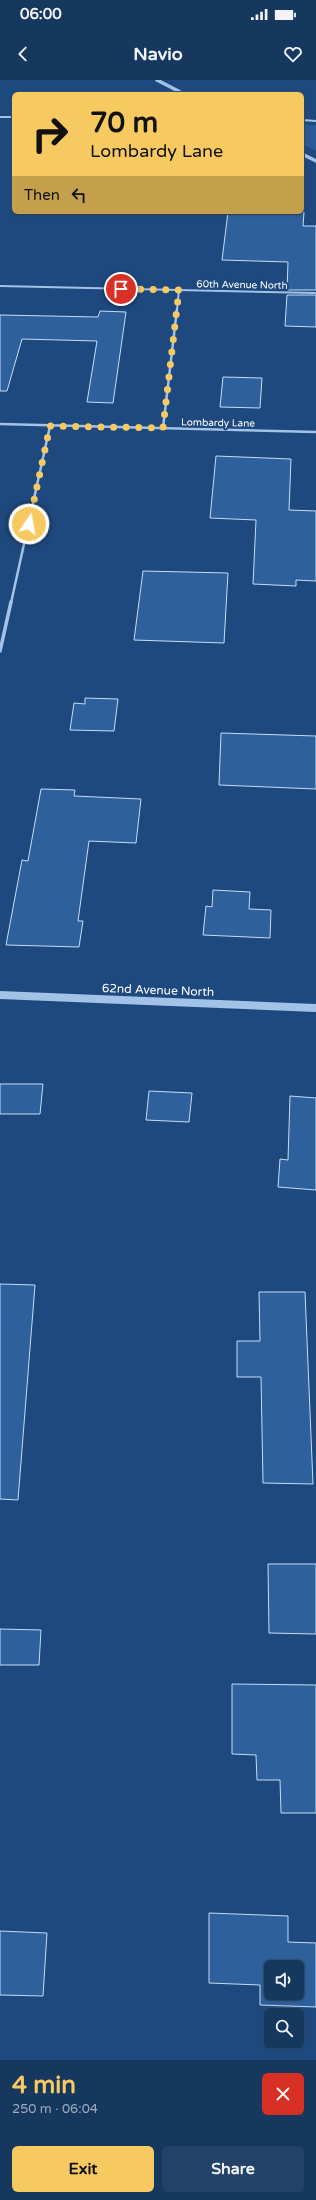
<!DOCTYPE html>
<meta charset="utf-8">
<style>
:root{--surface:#16375e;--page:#234267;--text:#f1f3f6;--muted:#9eacbc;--line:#355173;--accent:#f6c961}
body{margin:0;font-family:"Varela Round",sans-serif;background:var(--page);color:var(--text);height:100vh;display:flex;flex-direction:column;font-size:15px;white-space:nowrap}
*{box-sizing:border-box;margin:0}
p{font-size:13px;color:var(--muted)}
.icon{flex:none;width:22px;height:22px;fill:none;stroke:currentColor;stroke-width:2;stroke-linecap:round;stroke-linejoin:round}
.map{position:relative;height:1980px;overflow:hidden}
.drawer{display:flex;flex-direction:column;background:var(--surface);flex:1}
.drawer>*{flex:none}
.banner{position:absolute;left:12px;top:12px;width:292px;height:122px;border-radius:6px;box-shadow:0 1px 3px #0004,0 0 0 1px var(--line);background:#f6c961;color:#111;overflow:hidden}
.tools{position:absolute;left:264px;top:1880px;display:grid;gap:8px}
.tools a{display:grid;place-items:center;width:40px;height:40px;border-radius:6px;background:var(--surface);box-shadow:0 1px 3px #0004,0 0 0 1px var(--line);font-size:20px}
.pin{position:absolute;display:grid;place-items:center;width:34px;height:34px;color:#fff;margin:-17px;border:2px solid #fff;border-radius:50%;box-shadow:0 1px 4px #0007}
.me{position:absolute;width:44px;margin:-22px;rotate:12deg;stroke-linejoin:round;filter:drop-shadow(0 0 3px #0008)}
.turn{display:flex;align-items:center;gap:14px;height:84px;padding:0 12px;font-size:18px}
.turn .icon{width:52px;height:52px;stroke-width:2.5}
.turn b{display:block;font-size:28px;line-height:34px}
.then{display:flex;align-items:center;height:38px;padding:0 12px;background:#0003;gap:8px;font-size:15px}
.round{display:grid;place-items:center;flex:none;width:42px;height:42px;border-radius:6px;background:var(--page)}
.headline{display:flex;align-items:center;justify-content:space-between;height:68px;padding:0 12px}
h1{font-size:24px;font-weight:700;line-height:30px;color:var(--accent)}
.primary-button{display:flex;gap:8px;margin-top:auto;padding:8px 12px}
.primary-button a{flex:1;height:46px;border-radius:6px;background:var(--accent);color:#111;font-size:16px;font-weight:700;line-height:46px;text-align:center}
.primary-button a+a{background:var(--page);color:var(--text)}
.status{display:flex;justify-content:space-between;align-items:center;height:28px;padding:0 20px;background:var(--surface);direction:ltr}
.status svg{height:11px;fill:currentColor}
header{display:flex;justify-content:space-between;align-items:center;height:52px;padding:0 12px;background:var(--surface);font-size:18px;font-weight:700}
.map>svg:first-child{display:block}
.green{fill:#285b96}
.building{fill:#2e609c;stroke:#c5dcf6;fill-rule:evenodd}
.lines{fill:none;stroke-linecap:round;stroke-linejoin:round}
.minor-far2{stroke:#a2c2e8;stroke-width:2}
.minor-far1{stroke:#a2c2e8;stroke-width:2.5}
.minor{stroke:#a2c2e8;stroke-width:3.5}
.tertiary-far1{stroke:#a2c2e8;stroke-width:3.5}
.tertiary{stroke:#a2c2e8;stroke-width:8}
.route{stroke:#f6c961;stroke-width:7;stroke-dasharray:0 12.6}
.labels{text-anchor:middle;stroke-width:4;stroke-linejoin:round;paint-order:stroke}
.far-street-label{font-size:10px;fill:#fff;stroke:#1e497e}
.street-label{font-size:12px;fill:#fff;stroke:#1e497e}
</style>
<div class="status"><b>06:00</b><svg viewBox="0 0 49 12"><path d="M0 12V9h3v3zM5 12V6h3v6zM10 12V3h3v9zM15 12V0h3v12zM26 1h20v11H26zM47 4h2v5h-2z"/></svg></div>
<header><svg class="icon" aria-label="back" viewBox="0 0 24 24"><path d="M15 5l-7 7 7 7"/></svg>Navio<svg class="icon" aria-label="heart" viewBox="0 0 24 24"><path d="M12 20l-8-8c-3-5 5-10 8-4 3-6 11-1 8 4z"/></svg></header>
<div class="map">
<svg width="316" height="1980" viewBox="0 0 316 1980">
<rect width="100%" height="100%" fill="#1e497e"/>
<path class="green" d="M302 45H316V71L302 64Z"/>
<g class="building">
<path d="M228 132H304L303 146H316V210H287L288 182 222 180Z"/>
<path d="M287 215H316V247L285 246Z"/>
<path d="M100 231 126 232 113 323 87 322 97 261 22 259 7 311H0V235L98 237Z"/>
<path d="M223 297 262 298 260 328 220 327Z"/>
<path d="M216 376 291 379 289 430 316 431V501L296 500V506L253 504 256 440 210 438Z"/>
<path d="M143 491 228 493 224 563 134 560Z"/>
<path d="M85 618 118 619 114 651 70 650 74 623 85 624Z"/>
<path d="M221 653 316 656V709L219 705Z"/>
<path d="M41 709 75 710 74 716 141 719 136 763 89 761 78 841H83L79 867 6 865 22 780 28 781Z"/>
<path d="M213 810 250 812 249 829 271 830 270 858 203 855 206 826 212 827Z"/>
<path d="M0 1004H43L40 1034H0Z"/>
<path d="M149 1011 192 1013 189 1042 146 1040Z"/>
<path d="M290 1016 316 1018V1110L278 1107 280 1079 288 1080Z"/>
<path d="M0 1204 35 1205 18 1420 0 1419Z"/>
<path d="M259 1212H305L313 1404 263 1403 261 1297H237V1261H260Z"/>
<path d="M268 1484H316V1554L269 1553Z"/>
<path d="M0 1549 41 1550 39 1585H0Z"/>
<path d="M232 1604 316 1605V1733H281L280 1700H257L256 1675 232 1674Z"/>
<path d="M209 1833 288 1836V1862L316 1863V1927L260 1925V1905L209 1903ZM271 1887H297V1913H271Z"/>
<path d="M0 1851 47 1853 43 1916 0 1915Z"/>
</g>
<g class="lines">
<g class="minor-far2">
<path d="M0 37H14"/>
<path d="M302 40 316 41"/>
<path d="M0 206 316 213"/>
<path d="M177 230 179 210"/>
</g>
<g class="minor-far1">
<path d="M0 344 316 352"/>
<path d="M163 348 177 229"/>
<path d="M11 523 50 346"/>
</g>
<path class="minor" d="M0 571 11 522"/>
<g class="tertiary-far1">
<path d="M157 0 184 14"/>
<path d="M302 74 316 81"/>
</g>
<path class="tertiary" d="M0 915 316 928"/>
</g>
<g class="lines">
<path class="route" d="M29 444 50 346 163 348 179 210 121 209"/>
</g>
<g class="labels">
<g class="far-street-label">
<text transform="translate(242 204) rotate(1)" y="4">60th Avenue North</text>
<text transform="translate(218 342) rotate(1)" y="4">Lombardy Lane</text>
</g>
<g class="street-label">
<text transform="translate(158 910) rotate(2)" y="4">62nd Avenue North</text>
</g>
</g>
</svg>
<div class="tools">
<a><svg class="icon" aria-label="sound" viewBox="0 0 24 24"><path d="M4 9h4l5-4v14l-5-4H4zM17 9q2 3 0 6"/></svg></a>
<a><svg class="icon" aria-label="search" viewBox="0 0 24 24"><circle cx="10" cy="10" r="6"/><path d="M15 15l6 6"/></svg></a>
</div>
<div class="pin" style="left:121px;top:209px;background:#d93025"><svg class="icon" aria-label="arrive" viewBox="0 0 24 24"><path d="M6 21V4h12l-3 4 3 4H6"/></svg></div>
<svg class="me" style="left:29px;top:444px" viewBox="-20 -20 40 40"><circle r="17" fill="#f6c961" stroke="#fff" stroke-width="3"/><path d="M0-11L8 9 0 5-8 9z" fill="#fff"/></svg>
<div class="banner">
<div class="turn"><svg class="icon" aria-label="right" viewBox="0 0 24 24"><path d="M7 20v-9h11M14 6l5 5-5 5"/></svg><div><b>70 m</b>Lombardy Lane</div></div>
<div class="then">Then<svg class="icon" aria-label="left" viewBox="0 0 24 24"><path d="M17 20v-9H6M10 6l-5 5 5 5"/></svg></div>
</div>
</div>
<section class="drawer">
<div class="headline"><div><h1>4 min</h1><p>250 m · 06:04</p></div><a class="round" style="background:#d93025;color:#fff"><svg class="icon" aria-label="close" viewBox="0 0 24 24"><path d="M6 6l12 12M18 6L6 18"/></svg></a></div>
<div class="primary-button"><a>Exit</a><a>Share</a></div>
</section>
